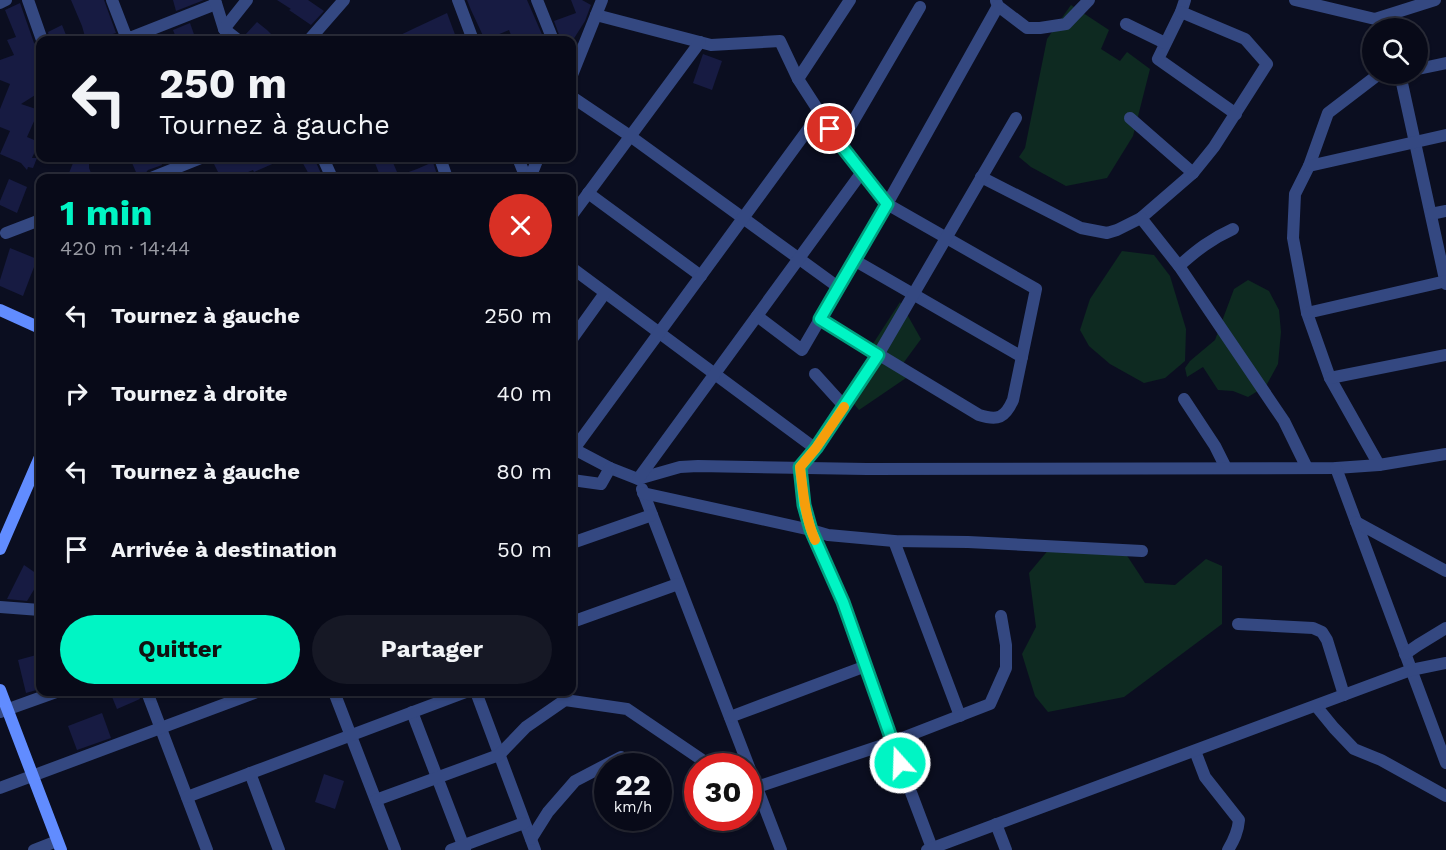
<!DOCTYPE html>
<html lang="fr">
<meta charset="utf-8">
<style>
:root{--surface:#080a18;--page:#161825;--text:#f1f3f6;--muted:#989aa2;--line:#292b37;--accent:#00f5c4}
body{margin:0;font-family:"Work Sans",sans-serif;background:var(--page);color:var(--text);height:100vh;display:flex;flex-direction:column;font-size:22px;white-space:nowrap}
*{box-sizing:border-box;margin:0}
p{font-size:20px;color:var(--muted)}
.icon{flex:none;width:33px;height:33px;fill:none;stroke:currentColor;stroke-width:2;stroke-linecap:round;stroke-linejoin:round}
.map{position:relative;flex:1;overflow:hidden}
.sheet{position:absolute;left:36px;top:174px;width:540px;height:522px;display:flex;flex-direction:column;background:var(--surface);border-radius:12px;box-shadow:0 2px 4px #0004,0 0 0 2px var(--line)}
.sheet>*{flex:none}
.banner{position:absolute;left:36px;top:36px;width:540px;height:126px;border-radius:12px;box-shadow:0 2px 4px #0004,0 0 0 2px var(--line);background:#080a18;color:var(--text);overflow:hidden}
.controls{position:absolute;left:1362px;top:18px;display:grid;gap:12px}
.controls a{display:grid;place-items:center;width:66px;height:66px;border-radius:50%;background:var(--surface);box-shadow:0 2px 4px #0004,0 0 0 2px var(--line);font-size:30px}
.speed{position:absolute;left:594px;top:753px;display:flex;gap:12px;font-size:30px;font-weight:700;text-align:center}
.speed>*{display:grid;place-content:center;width:78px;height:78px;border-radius:50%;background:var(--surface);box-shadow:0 2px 4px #0004,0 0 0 2px var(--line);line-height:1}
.speed small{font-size:15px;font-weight:400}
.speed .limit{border:9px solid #d22;background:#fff;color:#111}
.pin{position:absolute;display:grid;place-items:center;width:51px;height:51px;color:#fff;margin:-26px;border:3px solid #fff;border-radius:50%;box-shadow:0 2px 6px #0007}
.me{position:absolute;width:66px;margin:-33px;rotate:340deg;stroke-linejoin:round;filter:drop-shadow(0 0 4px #0008)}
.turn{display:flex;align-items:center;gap:21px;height:126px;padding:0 24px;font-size:27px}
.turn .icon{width:78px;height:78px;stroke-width:2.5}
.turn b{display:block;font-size:42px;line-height:51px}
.round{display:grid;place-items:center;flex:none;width:63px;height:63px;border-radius:32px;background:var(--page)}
.summary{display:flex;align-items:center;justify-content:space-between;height:102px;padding:0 24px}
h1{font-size:36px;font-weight:700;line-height:45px;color:var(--accent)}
.action{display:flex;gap:12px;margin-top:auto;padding:12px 24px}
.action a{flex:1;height:69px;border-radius:36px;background:var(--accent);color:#111;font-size:24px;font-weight:700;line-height:69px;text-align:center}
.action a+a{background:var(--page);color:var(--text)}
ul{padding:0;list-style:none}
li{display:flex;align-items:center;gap:18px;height:78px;padding:0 24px}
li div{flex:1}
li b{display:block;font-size:22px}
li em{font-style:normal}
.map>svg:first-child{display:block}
.green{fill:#0e2a21}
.building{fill:#171b42}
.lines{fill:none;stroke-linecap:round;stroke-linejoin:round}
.street{stroke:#344881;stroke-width:12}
.secondary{stroke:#618cff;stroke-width:12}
.route-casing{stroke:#009f7f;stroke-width:15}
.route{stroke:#00f5c4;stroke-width:10}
.slow{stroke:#f59e0b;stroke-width:10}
</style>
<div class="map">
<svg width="1446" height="850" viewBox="0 0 1446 850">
<rect width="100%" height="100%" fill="#0b0e20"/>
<g class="green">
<path d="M1071 5 1109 30 1101 49 1120 61 1127 52 1150 69 1133 136 1107 178 1066 186 1031 167 1019 157 1025 148 1047 39Z"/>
<path d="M1122 251 1154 255 1170 276 1186 329 1185 361 1165 378 1144 383 1110 364 1089 346 1080 330 1090 299Z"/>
<path d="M1248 280 1269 291 1279 310 1281 332 1278 364 1266 386 1248 397 1233 391 1218 390 1203 367 1187 377 1185 368 1190 361 1215 340 1234 289Z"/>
<path d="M900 302 921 339 899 369 906 378 859 410 850 399 870 377 867 353Z"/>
<path d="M1120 545 1145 583 1175 585 1206 559 1222 566V624L1124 697 1048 712 1035 696 1022 654 1036 627 1029 573 1050 548Z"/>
</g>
<g class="building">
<path d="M71 0H104L116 33 93 40H86L82 26Z"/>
<path d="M173 0H204L176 11Z"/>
<path d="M277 0H308L324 11 311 25 289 10 291 9Z"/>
<path d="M467 0H527L544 39 541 40H513L509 30 485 40 471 10Z"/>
<path d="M571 0H582L591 5 585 21 573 40H561L554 21 576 13Z"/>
<path d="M20 3 34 43 40 49V92L21 104 39 110 27 137 39 142 32 158H37L33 168 28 167 27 170 21 163 0 154 10 131 0 127V109L10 84 0 80V60L14 55 7 40 16 37 5 10Z"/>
<path d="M447 13 457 40H390L415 28Z"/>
<path d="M257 22 267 30 271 34 266 40H252L245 35Z"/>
<path d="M190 23 196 40H177L173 30Z"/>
<path d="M62 25 68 40H50L48 32Z"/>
<path d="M703 54 722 61 712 90 693 83Z"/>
<path d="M75 158H89V168L93 178H67Z"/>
<path d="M130 158H160L162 165 148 170 144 175 138 177Z"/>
<path d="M211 158H286L254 172 253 170 234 178H221Z"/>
<path d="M300 158H314L323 178H311Z"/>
<path d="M373 158H391L397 172 381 178Z"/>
<path d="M433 162 438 178H395V177L417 169Z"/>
<path d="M9 179 27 187 17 213 0 205V201Z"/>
<path d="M10 248 37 259 23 296 0 286V280Z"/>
<path d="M24 565 40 576V580L27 601 7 599Z"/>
<path d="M40 654V689L26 693 18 660Z"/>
<path d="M110 692H137L140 699 117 709Z"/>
<path d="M102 713 111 738 77 750 68 726Z"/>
<path d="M324 774 344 781 335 809 315 802Z"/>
</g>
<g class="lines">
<g class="street">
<path d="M28 0 42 40"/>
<path d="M112 0 127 39 216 4"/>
<path d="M215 0 224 29 238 40"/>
<path d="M458 0 473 40"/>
<path d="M537 0 553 40"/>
<path d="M1185 0 1181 12 1158 59 1236 114"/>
<path d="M1295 0 1375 19 1435 0"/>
<path d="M996 1 998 6 1027 28H1040L1066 24 1089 0"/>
<path d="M0 3 6 0"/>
<path d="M596 15 711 45 780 41 798 79 840 144 887 204 1036 289 1013 400C1005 418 998 421 979 415L820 319"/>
<path d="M1126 24 1165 43"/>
<path d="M224 29 247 0"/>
<path d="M309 40 344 0"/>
<path d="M1418 69 1446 63"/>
<path d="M1379 74 1328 113 1309 166 1295 194 1293 238 1307 313 1330 378 1379 465"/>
<path d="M1400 74 1446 284"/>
<path d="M572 75 602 0"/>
<path d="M798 79 850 0"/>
<path d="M572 97 630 136 838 287"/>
<path d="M1130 118 1193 173"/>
<path d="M840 144 920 7"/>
<path d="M323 158 332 178"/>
<path d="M440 158 447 178"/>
<path d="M518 158 526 178"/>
<path d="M1309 166 1446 135"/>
<path d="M981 177 1081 228 1107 233 1117 230 1141 218 1193 173 1214 147 1267 64 1245 39 1181 12"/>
<path d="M151 178 201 158"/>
<path d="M530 178 538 158"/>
<path d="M588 193 701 276"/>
<path d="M1431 214 1446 211"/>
<path d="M572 215 700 42"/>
<path d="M1141 218 1179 266 1284 421 1307 468"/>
<path d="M6 233 40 220"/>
<path d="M854 260 1022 357"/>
<path d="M1179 266C1197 250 1211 239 1233 229"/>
<path d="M572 268 816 449"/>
<path d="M1307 313 1446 281"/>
<path d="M757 316 802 350 887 204 998 6"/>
<path d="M572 339 605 293"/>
<path d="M815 374 844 406"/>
<path d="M1330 378 1446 355"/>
<path d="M1184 399 1215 446 1226 468"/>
<path d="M572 448 610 468 638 479 680 467 698 466 867 469 1336 468 1379 465 1446 454"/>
<path d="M574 449 820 113"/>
<path d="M1336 468 1446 763"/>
<path d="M638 479 862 172"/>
<path d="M572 480 601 484 610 468"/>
<path d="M642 489 781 850"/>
<path d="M643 493 811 530 828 535 894 541 968 542 1142 551"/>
<path d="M1356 522 1446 571"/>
<path d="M894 541 960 716"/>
<path d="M572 543 652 515"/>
<path d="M0 607 40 610"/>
<path d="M572 622 678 584"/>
<path d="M1238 624 1313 628 1322 632 1327 640 1344 695"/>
<path d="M1405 654 1418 645 1446 628"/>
<path d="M147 692 207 850"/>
<path d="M334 692 395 850"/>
<path d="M476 692 535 850"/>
<path d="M1316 706 1334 728 1354 749 1381 760 1446 796"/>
<path d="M0 712 56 692"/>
<path d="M412 712 465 850"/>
<path d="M730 717 866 666"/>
<path d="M1195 751 1205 777 1239 820C1238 832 1234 840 1228 850"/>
<path d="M250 773 279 850"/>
<path d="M757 787 892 742 990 704 1006 668V645L1001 616"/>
<path d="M0 788 257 692"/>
<path d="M187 797 466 692"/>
<path d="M376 800 499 755 526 727 565 700 627 709 711 766"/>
<path d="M996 824 1006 850"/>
<path d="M531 839 548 812 575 781 621 757"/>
<path d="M932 848 892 742 843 602 811 530 804 505 800 467 816 449 878 355 1016 118"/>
<path d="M34 850 57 841"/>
<path d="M451 850 524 823"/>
<path d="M927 850 1411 670 1446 663"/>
</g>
<g class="secondary">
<path d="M0 310 40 328"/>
<path d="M0 549 40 457"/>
<path d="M0 690 61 850"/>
</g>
</g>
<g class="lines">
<defs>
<path id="route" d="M830 129 840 144 887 204 820 319 878 355 816 448 800 467 804 505 811 530 843 602 900 763"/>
</defs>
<use href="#route" class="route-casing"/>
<use href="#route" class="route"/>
<path class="slow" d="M815 540C805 517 803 492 800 467L816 448 844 407"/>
</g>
</svg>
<div class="controls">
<a><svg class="icon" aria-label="search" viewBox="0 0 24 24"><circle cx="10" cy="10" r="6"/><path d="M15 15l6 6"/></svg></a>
</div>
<div class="speed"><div>22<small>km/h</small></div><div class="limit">30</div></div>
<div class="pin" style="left:830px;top:129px;background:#d93025"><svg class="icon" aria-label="arrive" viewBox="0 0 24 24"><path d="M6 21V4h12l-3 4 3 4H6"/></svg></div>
<svg class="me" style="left:900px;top:763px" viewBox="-20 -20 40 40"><circle r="17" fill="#00f5c4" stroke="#fff" stroke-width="3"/><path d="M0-11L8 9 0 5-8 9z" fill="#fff"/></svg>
<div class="banner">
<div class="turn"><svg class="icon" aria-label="left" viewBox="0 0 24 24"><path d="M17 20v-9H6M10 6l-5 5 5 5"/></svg><div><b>250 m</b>Tournez à gauche</div></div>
</div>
<section class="sheet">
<div class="summary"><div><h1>1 min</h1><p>420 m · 14:44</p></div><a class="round" style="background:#d93025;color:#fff"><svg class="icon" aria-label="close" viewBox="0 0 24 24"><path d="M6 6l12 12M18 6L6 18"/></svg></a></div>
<ul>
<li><svg class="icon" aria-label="left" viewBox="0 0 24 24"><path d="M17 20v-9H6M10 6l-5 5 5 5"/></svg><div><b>Tournez à gauche</b></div><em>250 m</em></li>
<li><svg class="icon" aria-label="right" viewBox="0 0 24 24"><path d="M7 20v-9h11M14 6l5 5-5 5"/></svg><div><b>Tournez à droite</b></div><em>40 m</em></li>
<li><svg class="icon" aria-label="left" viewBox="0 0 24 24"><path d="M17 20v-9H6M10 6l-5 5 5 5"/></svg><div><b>Tournez à gauche</b></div><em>80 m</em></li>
<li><svg class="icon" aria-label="arrive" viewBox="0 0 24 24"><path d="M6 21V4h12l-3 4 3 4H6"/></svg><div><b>Arrivée à destination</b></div><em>50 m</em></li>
</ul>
<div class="action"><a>Quitter</a><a>Partager</a></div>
</section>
</div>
